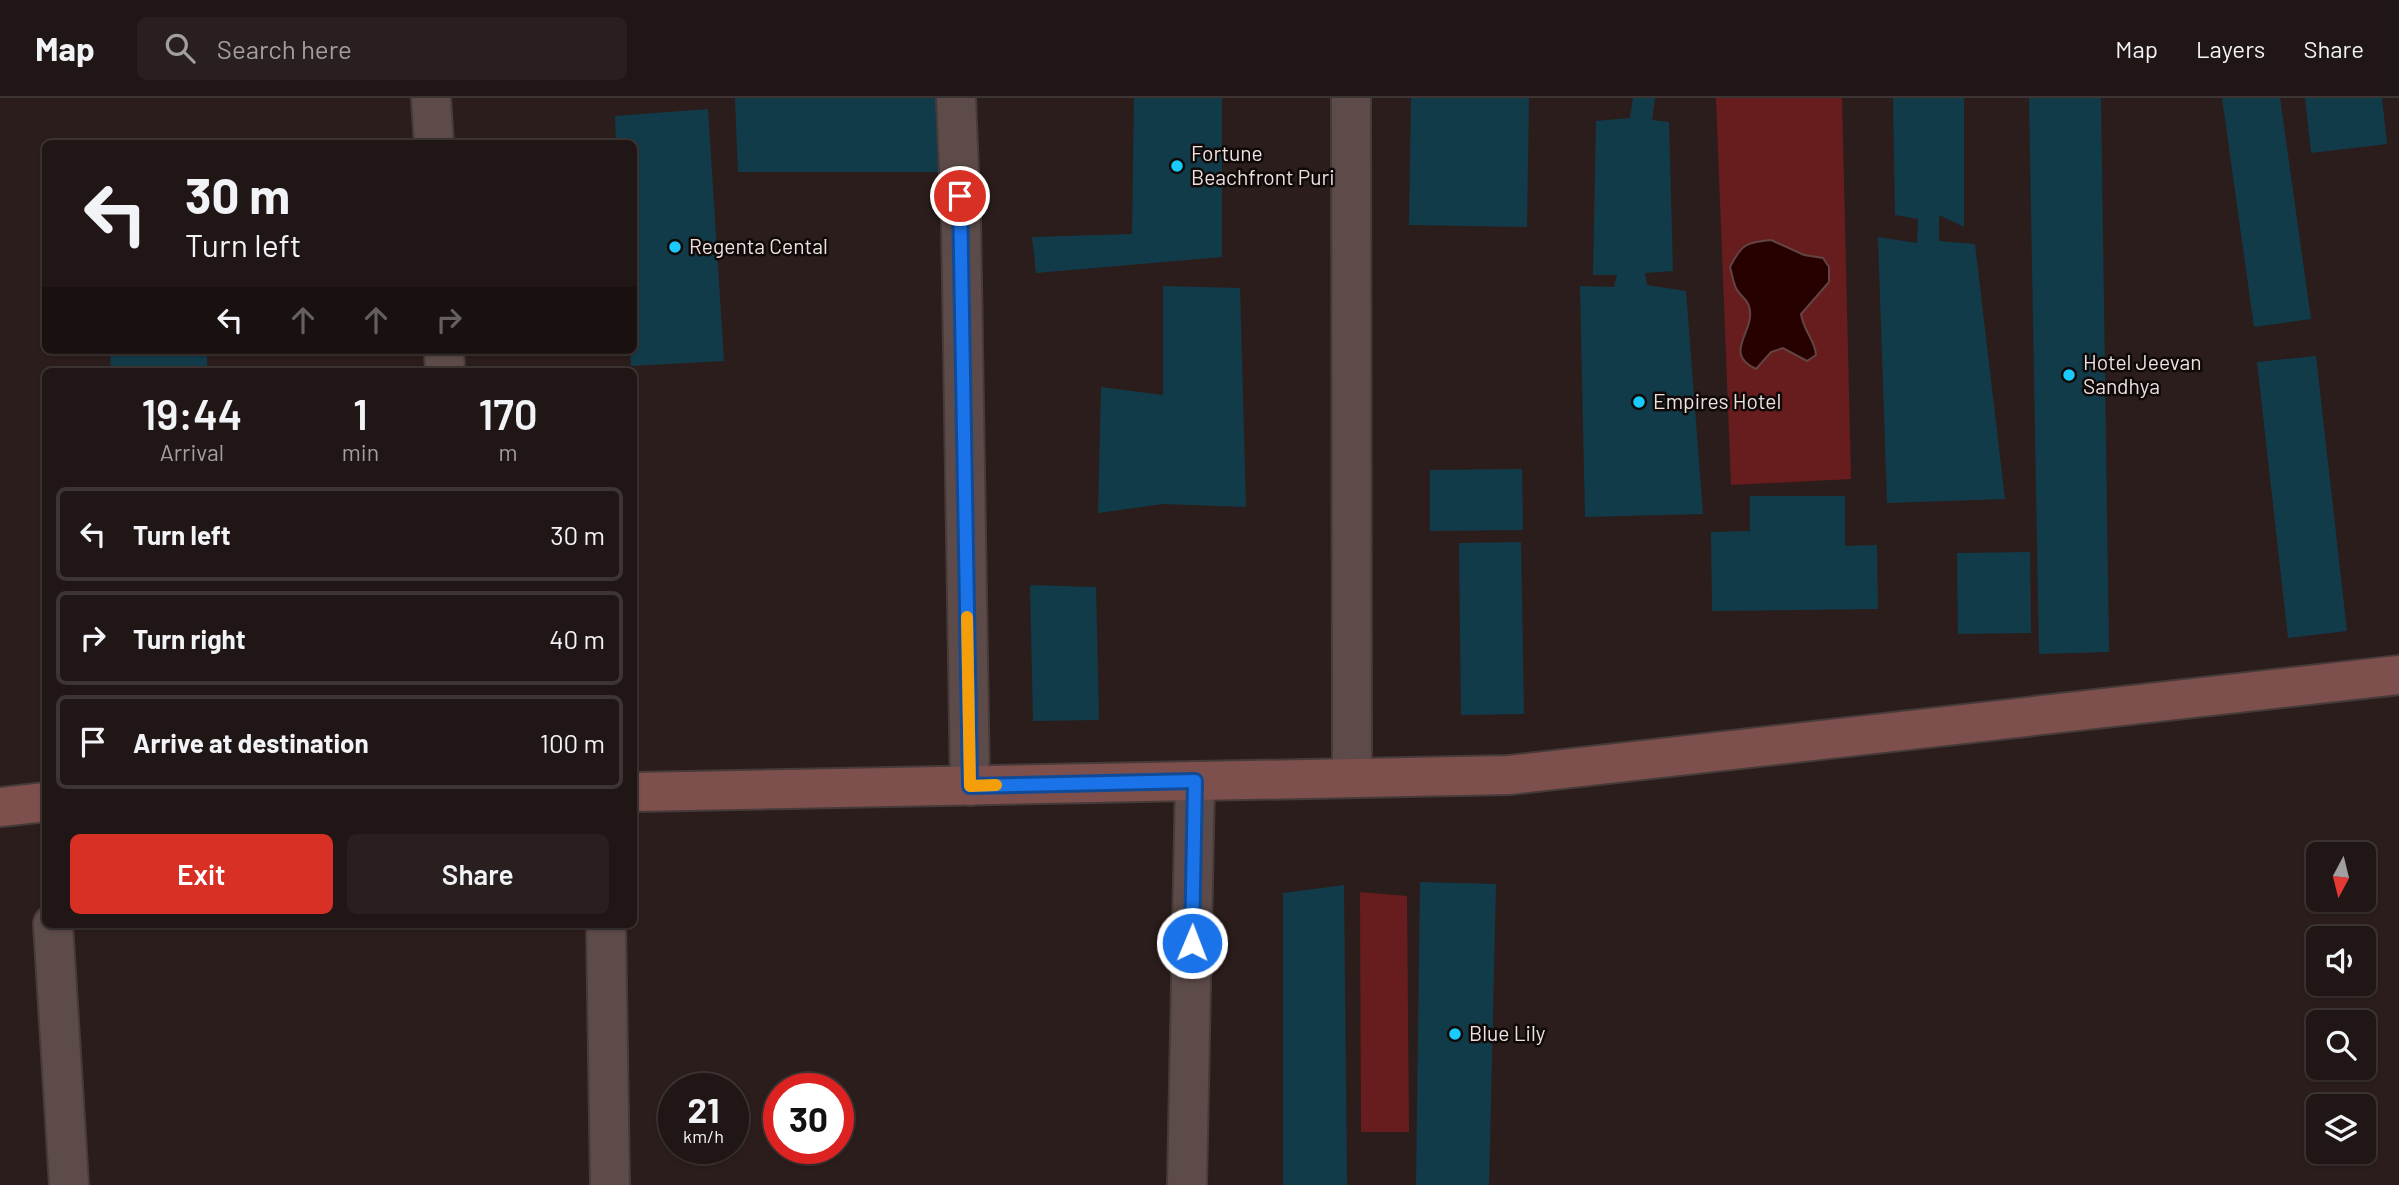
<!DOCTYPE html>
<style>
:root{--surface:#201615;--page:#281f1e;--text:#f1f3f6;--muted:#a29fa0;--line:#3d3534;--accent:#d93025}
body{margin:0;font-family:Barlow,sans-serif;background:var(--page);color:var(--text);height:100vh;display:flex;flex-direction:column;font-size:26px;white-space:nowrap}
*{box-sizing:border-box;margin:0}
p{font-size:23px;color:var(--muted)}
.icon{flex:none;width:38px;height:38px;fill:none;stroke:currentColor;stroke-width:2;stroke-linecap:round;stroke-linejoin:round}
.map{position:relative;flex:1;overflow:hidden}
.panel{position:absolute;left:42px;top:270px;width:595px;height:560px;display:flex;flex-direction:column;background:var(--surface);border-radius:10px;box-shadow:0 2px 5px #0004,0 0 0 2px var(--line)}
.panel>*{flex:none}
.guide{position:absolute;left:42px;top:42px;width:595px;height:214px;border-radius:10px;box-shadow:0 2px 5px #0004,0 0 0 2px var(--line);background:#201615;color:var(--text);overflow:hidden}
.needle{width:46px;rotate:187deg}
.controls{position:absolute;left:2306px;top:744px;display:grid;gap:14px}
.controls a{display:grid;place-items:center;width:70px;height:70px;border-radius:10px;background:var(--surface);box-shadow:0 2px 5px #0004,0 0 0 2px var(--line);font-size:35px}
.speed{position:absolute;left:658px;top:975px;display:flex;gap:14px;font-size:35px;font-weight:700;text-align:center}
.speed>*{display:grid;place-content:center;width:91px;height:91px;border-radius:50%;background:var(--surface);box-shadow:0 2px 5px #0004,0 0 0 2px var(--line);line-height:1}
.speed small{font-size:18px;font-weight:400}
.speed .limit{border:10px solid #d22;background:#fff;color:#111}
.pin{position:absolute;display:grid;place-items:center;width:60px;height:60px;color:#fff;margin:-30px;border:4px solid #fff;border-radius:50%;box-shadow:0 2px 7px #0007}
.me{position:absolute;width:77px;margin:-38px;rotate:1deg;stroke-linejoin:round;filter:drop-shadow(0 0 5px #0008)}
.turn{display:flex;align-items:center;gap:24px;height:147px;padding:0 28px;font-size:32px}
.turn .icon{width:91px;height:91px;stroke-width:2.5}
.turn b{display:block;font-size:49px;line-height:60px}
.lanes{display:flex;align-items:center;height:66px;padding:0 28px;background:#0003;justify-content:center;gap:35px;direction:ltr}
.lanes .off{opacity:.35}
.eta{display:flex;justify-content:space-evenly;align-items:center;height:119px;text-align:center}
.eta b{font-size:42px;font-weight:600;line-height:49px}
.primary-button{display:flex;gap:14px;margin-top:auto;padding:14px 28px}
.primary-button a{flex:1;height:80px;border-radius:10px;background:var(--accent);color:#fff;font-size:28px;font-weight:600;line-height:80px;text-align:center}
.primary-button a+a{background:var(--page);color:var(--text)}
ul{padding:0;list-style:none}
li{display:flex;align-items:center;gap:21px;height:94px;margin:0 14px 10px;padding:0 14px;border:4px solid var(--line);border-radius:10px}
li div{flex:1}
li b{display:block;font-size:26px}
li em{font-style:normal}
header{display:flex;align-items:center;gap:42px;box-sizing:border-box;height:98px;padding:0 35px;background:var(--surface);border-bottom:2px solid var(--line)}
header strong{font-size:33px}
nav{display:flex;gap:38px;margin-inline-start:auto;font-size:24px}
.search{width:490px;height:63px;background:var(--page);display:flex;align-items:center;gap:18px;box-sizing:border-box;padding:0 24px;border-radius:10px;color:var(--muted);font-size:26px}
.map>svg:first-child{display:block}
.green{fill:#671d1d}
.water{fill:#270000;stroke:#624443;stroke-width:2}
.building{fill:#123b49}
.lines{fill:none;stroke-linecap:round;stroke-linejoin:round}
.street-casing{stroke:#473b3a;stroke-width:42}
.secondary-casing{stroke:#473b3a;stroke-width:42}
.street{stroke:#5c4b49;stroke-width:38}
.secondary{stroke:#7e504d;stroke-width:38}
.route-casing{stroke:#114b97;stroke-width:18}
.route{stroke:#1a73e8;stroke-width:12}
.slow{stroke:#f59e0b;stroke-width:12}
.poi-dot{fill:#1acafc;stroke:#0f0908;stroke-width:2.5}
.labels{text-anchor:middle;stroke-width:5;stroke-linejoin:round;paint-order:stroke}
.poi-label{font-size:21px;fill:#ece1e0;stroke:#0f0908;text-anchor:start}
</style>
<header>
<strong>Map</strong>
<div class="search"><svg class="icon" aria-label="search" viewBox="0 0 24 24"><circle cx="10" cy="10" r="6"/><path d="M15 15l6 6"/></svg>Search here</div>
<nav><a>Map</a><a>Layers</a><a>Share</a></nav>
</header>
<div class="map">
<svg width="2399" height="1087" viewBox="0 0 2399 1087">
<rect width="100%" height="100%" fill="#2b1d1c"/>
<g class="green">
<path d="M1716 0H1842L1851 381 1731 387Z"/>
<path d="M1360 794 1407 798 1409 1034H1361Z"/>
</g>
<path class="water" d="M1771 142 1804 157 1823 160 1829 169V184L1801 216C1804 235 1815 241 1816 257L1807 263 1783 250 1771 254 1756 271C1721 255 1757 233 1749 208 1747 201 1739 197 1736 190 1733 184 1732 176 1730 169 1741 147 1746 144 1771 142Z"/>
<g class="building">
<path d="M735 0H941L939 74H738Z"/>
<path d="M1134 0H1222V159L1036 175 1032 139 1132 136Z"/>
<path d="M1411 0H1529L1527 129 1409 127Z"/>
<path d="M1633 0H1655L1652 22 1669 24 1673 173 1645 175 1647 187 1686 193 1703 416 1585 419 1580 188 1614 189 1617 177H1593L1596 23 1630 20Z"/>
<path d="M1893 0H1964V129L1939 117V143L1975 146 2005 401 1887 405 1878 139 1917 145 1918 121 1895 117Z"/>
<path d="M2029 0H2101L2109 554 2039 556Z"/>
<path d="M2222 0H2280L2311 221 2254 229Z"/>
<path d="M2305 0H2382L2387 46 2311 55Z"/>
<path d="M708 11 724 263 631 268 630 252H634V46H616L615 18Z"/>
<path d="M1163 188 1240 190 1246 409 1163 406 1098 415 1101 289 1163 297Z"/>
<path d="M110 252H207V273H111Z"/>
<path d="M2316 258 2347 533 2288 540 2257 264Z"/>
<path d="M1522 371 1523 432 1430 433V372Z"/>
<path d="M1750 398H1845V448L1877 447 1878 511 1712 513 1711 434 1750 433Z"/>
<path d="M1521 444 1524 616 1461 617 1459 445Z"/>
<path d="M2030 454 2031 535 1958 536 1957 455Z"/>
<path d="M1030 487 1096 489 1099 622 1033 623Z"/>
<path d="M1420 784 1496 786 1489 1087H1416Z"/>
<path d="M1344 787 1347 1087H1283V795Z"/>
</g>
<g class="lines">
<defs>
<g id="street">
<path d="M431 0 434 46"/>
<path d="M956 0 961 122 970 688"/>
<path d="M1351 0 1352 680"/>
<path d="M444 252 445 273"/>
<path d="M53 826 69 1087"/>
<path d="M606 826 610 1087"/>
<path d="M1187 1087 1195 683"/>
</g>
<g id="secondary">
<path d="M634 694 1509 677 2399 577"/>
<path d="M0 709 46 704"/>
</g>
</defs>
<use href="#street" class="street-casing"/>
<use href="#secondary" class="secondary-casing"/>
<use href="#street" class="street"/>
<use href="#secondary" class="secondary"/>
</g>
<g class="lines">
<defs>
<path id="route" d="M960 98 970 688 1195 683 1192 845"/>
</defs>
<use href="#route" class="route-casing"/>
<use href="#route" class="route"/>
<path class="slow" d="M967 519 970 688 996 687"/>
</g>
<g class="poi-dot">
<circle cx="1177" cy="68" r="7"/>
<circle cx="675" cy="149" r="7"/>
<circle cx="2069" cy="277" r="7"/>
<circle cx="1639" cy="304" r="7"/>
<circle cx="1455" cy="936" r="7"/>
</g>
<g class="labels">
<g class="poi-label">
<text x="1191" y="63">Fortune<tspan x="1191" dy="24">Beachfront Puri</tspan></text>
<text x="689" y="156">Regenta Cental</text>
<text x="2083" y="272">Hotel Jeevan<tspan x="2083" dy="24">Sandhya</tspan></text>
<text x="1653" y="311">Empires Hotel</text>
<text x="1469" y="943">Blue Lily</text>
</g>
</g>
</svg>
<div class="controls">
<a><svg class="needle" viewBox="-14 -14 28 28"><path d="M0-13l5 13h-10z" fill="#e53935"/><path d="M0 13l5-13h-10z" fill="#a29fa0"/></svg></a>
<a><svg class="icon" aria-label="sound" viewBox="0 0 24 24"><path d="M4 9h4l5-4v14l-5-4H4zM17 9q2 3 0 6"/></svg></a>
<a><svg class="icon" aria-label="search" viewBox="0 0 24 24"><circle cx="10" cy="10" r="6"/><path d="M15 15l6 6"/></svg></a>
<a><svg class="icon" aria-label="layers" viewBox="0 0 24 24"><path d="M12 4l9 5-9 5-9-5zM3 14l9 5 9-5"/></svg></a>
</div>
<div class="speed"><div>21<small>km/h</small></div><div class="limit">30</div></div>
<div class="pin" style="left:960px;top:98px;background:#d93025"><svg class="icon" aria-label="arrive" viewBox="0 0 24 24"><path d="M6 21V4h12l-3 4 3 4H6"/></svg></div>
<svg class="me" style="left:1192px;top:845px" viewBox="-20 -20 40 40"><circle r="17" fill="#1a73e8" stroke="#fff" stroke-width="3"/><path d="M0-11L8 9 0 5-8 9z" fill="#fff"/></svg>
<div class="guide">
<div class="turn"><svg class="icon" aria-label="left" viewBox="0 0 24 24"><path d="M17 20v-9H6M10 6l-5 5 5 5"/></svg><div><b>30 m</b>Turn left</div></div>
<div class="lanes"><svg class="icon" aria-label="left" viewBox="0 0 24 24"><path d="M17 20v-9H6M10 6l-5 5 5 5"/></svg><svg class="icon off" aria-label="ahead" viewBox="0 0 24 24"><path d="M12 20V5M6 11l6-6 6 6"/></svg><svg class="icon off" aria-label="ahead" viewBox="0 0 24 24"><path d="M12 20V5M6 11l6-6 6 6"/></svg><svg class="icon off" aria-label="right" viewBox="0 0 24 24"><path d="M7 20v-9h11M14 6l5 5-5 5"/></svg></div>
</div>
<section class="panel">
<div class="eta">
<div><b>19:44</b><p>Arrival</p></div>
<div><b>1</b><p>min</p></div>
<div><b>170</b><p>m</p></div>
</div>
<ul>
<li><svg class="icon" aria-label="left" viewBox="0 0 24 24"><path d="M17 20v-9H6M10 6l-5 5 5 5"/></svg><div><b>Turn left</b></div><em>30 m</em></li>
<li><svg class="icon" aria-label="right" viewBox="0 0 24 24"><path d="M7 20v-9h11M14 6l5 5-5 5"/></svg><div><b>Turn right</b></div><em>40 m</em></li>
<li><svg class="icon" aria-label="arrive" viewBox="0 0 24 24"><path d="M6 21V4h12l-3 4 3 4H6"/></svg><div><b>Arrive at destination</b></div><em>100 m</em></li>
</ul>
<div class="primary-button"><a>Exit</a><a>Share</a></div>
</section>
</div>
